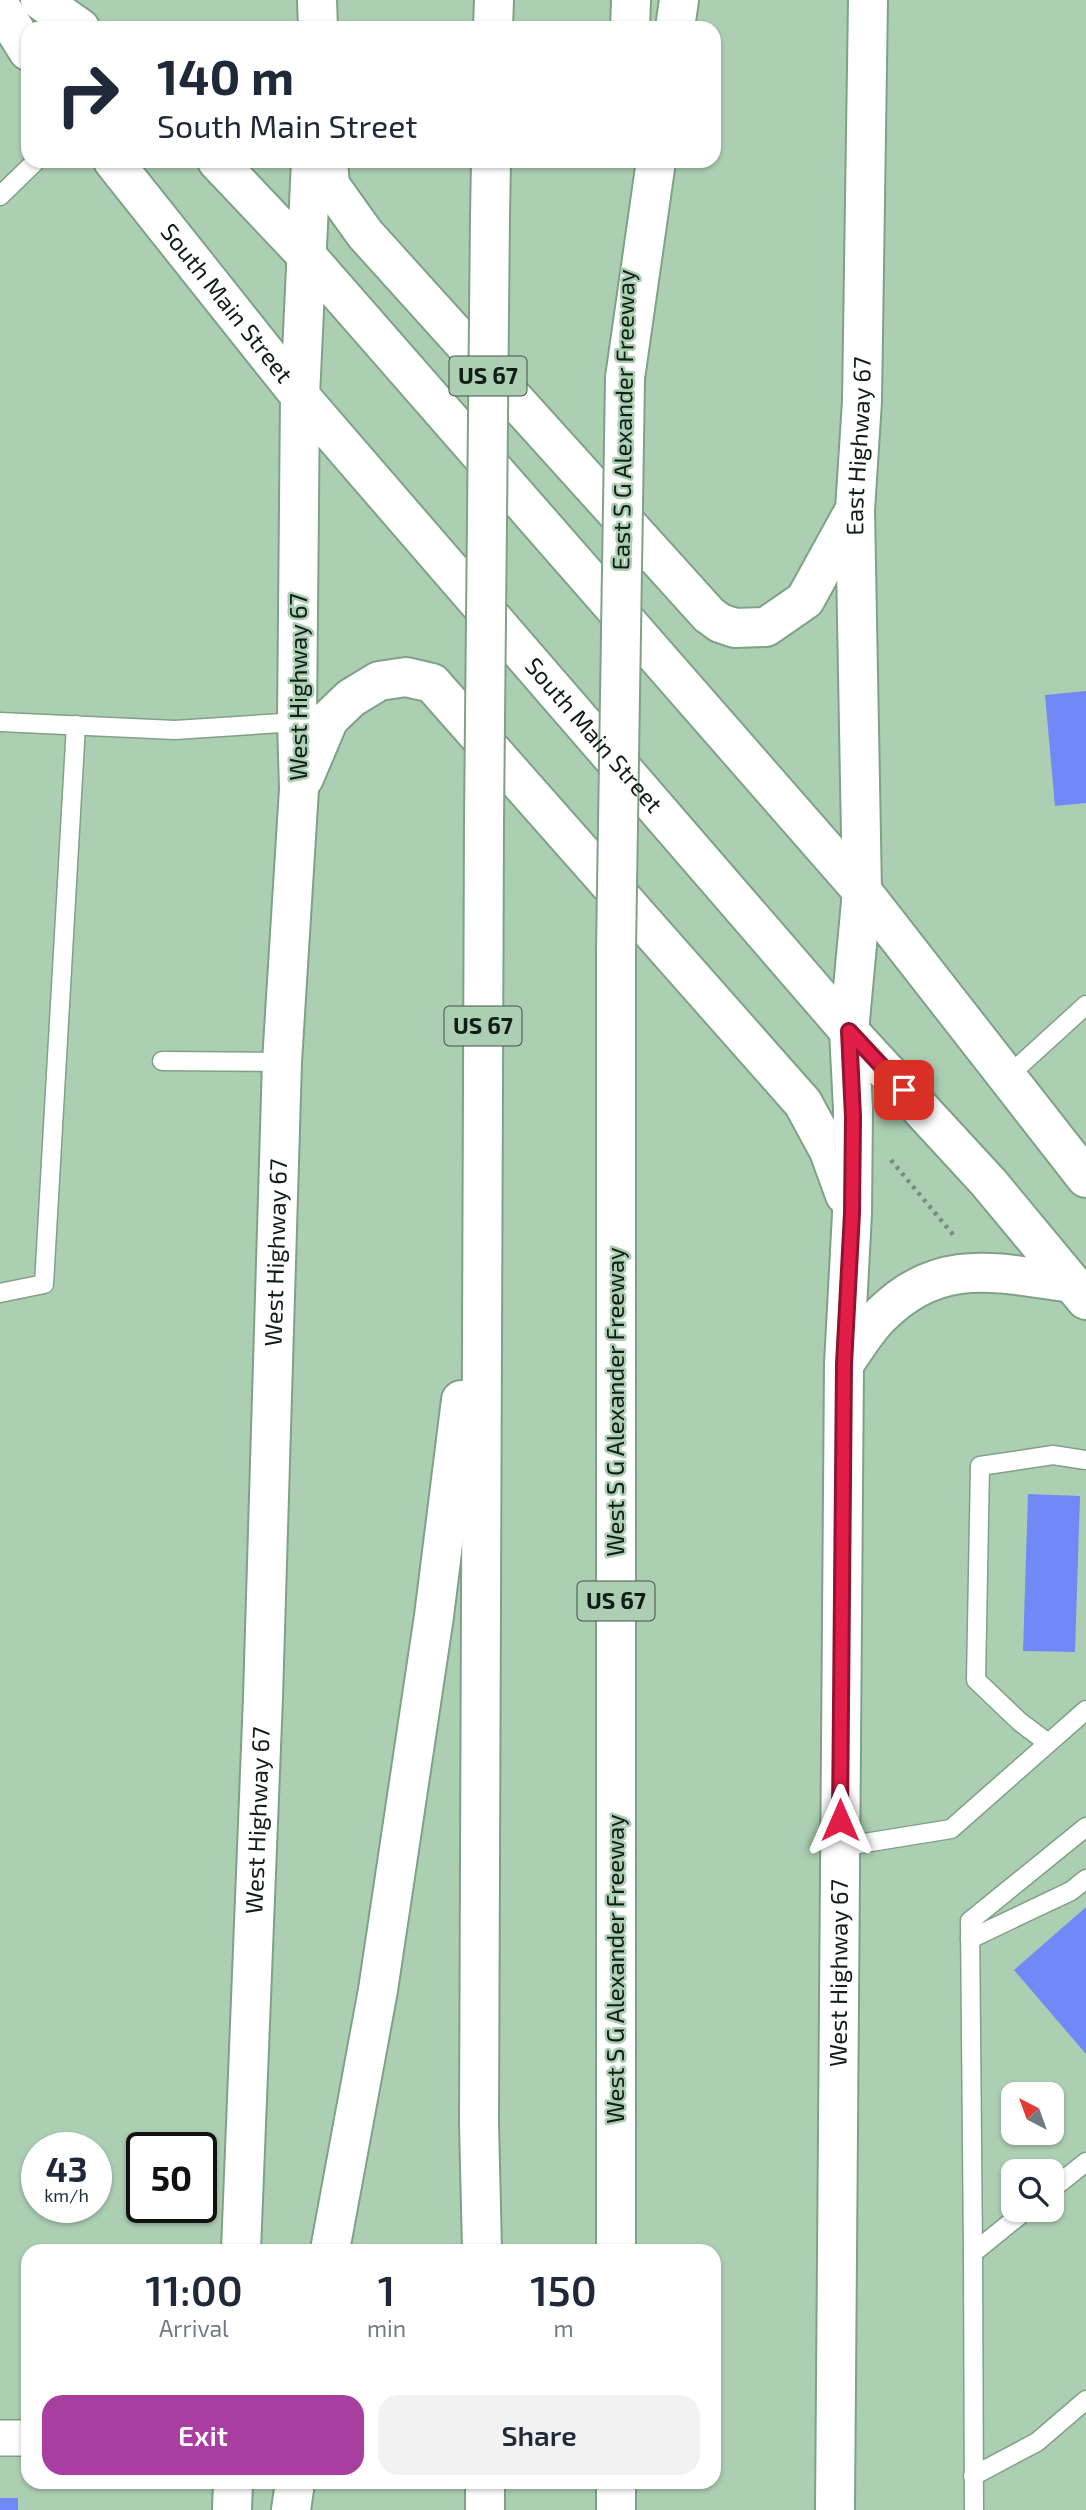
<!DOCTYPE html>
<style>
:root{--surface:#fff;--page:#f2f2f3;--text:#1f2937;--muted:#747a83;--accent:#a83e9f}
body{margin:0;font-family:"Exo 2",sans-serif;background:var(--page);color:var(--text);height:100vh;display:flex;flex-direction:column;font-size:26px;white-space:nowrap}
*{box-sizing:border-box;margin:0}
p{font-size:23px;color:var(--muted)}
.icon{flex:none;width:38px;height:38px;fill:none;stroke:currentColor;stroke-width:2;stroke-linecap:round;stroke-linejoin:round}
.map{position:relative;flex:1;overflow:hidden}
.details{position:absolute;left:21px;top:2244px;width:700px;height:245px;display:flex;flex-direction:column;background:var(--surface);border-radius:21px;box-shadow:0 2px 5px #0004}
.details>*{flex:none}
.top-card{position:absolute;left:21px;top:21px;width:700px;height:147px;border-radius:21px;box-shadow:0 2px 5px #0004;background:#fff;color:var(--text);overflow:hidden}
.needle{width:46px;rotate:319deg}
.controls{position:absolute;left:1001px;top:2082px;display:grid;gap:14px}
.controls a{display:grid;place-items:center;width:63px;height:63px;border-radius:14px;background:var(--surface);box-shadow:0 2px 5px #0004;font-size:35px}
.speed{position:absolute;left:21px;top:2132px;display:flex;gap:14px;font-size:35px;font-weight:700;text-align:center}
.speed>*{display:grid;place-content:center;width:91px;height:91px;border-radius:50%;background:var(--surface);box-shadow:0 2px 5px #0004;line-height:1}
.speed small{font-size:18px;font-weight:400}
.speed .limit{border:4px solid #111;border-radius:10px;background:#fff;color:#111}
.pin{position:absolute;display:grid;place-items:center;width:60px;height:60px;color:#fff;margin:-30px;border-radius:14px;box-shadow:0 4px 10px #0006}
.me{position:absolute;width:77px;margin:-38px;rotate:0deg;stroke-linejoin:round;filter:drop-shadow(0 0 5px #0008)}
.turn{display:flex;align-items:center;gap:24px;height:147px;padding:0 21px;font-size:32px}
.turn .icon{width:91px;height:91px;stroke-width:2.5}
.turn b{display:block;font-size:49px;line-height:60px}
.eta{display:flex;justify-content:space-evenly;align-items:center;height:119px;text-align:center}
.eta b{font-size:42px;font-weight:600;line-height:49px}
.button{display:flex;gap:14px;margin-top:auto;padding:14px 21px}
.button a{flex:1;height:80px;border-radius:21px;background:var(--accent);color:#fff;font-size:28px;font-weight:600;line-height:80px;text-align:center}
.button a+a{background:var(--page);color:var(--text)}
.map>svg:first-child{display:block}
.building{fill:#7089f7}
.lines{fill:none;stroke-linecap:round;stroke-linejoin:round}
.lane-casing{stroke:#7fa187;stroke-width:21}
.street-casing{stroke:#7fa187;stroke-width:38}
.secondary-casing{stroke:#7fa187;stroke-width:42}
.highway-casing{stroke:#7fa187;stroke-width:42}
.path{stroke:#748f7a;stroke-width:4.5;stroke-dasharray:3.5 5;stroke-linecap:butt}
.lane{stroke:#fff;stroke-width:18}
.street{stroke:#fff;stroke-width:35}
.secondary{stroke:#fff;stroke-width:38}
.highway{stroke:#fff;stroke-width:38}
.highway-bridge-casing{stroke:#7fa187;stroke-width:42;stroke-linecap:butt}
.highway-bridge{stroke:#fff;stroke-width:38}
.route-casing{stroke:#92132f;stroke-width:18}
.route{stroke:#e11d48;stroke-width:12}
.labels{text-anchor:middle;stroke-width:5;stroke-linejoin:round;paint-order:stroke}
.shield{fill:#accfb3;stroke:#405344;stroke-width:2}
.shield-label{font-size:23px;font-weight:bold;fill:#111e15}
.street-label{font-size:24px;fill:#111e15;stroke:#accfb3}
</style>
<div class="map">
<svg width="1086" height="2510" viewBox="0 0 1086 2510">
<rect width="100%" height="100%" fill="#accfb3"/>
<g class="building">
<path d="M1086 691V803L1055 806 1045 695Z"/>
<path d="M1028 1494 1080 1496 1075 1652 1023 1651Z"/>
<path d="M1086 1907V2054L1014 1970Z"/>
<rect x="0" y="2498" width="18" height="12"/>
</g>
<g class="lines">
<defs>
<g id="lane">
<path d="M0 196 36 161"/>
<path d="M0 722 175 730 297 722"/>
<path d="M162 1061 282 1062"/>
<path d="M1007 1077 1086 1005"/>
<path d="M0 1293 44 1284 76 725"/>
<path d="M1048 1743 1020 1722 976 1680 980 1466 1053 1455 1086 1460"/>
<path d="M840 1847 951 1829 1086 1710"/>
<path d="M970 1939 1071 1891 1086 1879"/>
<path d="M1052 2189 1086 2162"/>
<path d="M973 2253 970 1921 1086 1827"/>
<path d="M973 2476 1037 2442 1086 2400"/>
<path d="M974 2510 973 2253 1026 2210"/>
</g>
<path id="street" d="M0 2438H28"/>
<g id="secondary">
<path d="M40 0 80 28"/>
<path d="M317 0 318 28"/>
<path d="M0 6 28 51"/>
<path id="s1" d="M113 161 300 396 849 1031 989 1183 1086 1300"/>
<path d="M217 161 306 255 862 891 1086 1178"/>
<path d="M328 161 330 185 365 234 709 615 720 623 735 628 766 627 805 600 854 511"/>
<path d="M304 778 329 719 351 698 379 681 406 677 432 683 803 1103 829 1151 845 1195"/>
<path d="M844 1364C855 1349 866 1330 879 1317 939 1255 997 1273 1072 1283"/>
<path id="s2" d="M241 2250 263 1697 282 1062 299 789 297 722 300 396 311 161"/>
<path d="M232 2510 233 2482"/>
<path id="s3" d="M835 2510 844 1364 852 1214 853 1109 849 1031 862 891 855 510 862 401 868 0"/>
</g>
<g id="highway">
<path d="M493 28 494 0"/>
<path d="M630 28 631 0"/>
<path d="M675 28 679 0"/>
<path d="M490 216 491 161"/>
<path d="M625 378 656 161"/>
<path d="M616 951V2250"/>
<path d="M330 2250 378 1990 434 1616 461 1400"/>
<path d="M482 2250 479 2123 484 821"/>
<path d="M616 2482V2510"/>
<path d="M291 2510 295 2482"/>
<path d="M485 2510V2482"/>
</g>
</defs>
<use href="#lane" class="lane-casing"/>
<use href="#street" class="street-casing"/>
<use href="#secondary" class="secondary-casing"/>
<use href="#highway" class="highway-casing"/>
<path class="path" d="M891 1160 955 1237"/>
<use href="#lane" class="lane"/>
<use href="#street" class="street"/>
<use href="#secondary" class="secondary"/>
<use href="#highway" class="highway"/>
<defs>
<g id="highway-bridge">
<path d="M484 821 490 216"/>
<path d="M616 951 625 378"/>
</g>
</defs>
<use href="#highway-bridge" class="highway-bridge-casing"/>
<use href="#highway-bridge" class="highway-bridge"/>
</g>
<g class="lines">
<defs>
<path id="route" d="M840 1820 844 1364 852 1213 853 1117 849 1031 904 1090"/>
</defs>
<use href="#route" class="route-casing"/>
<use href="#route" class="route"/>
</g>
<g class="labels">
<g class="shield">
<rect x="449.5" y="356.5" width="77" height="39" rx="5"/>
<rect x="444.5" y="1006.5" width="77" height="39" rx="5"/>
<rect x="577.5" y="1581.5" width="77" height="39" rx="5"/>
</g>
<g class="shield-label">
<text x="488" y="384">US 67</text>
<text x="483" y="1034">US 67</text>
<text x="616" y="1609">US 67</text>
</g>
<g class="street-label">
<text dy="8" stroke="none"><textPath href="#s1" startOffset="182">South Main Street</textPath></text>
<text transform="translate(624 420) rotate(-89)" y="8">East S G Alexander Freeway</text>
<text dy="8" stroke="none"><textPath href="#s3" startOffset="2065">East Highway 67</textPath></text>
<text transform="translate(299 687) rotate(-90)" y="8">West Highway 67</text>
<text dy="8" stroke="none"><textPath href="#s1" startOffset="749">South Main Street</textPath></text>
<text dy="8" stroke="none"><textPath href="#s2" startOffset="998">West Highway 67</textPath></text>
<text transform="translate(616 1402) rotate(-90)" y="8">West S G Alexander Freeway</text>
<text dy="8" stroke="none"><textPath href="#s2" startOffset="430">West Highway 67</textPath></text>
<text transform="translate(616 1969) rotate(-90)" y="8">West S G Alexander Freeway</text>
<text dy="8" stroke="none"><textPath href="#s3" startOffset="537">West Highway 67</textPath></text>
</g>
</g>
</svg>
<div class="controls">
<a><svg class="needle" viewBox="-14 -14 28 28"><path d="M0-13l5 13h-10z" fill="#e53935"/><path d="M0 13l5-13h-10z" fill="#747a83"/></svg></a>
<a><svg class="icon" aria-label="search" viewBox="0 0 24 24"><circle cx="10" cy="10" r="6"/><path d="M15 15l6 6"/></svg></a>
</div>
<div class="speed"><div>43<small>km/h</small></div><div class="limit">50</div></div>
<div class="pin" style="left:904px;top:1090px;background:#d93025"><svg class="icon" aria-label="arrive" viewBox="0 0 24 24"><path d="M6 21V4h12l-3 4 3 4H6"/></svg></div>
<svg class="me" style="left:840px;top:1820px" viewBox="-20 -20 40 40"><path d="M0-17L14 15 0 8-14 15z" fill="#e11d48" stroke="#fff" stroke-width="4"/></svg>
<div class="top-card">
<div class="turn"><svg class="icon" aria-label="right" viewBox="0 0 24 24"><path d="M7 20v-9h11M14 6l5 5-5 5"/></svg><div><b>140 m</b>South Main Street</div></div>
</div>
<section class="details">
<div class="eta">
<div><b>11:00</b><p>Arrival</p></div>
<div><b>1</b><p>min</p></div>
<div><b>150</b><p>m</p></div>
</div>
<div class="button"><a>Exit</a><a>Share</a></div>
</section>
</div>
